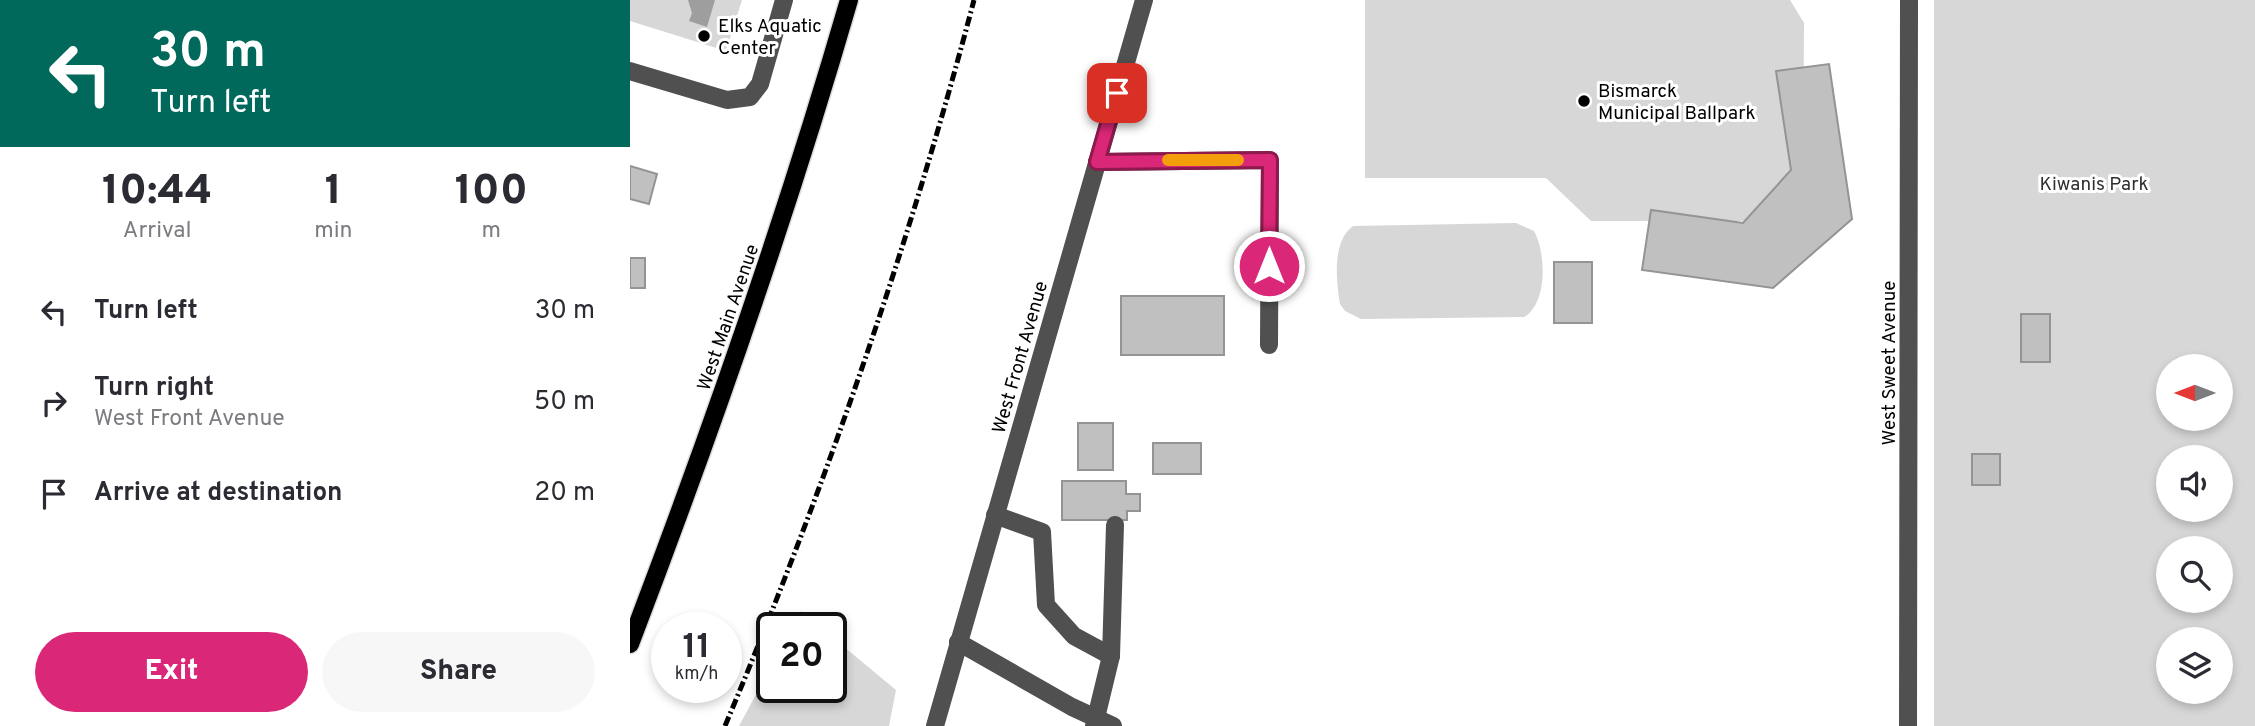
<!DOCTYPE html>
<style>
:root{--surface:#fff;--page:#f7f7f7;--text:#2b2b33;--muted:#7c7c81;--accent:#db2777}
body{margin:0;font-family:Overpass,sans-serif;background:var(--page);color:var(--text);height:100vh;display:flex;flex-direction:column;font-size:26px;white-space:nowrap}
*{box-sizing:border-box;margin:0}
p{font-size:23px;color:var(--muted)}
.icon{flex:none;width:38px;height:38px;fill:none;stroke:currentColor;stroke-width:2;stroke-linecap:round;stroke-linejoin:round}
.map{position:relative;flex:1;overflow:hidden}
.sheet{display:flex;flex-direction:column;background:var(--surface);width:630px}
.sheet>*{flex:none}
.guide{background:#00695c;color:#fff;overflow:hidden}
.needle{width:46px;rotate:270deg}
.buttons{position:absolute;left:1526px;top:354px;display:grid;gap:14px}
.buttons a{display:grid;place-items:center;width:77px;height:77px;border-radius:50%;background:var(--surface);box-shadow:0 4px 10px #0003;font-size:35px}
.speed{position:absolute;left:21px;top:612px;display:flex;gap:14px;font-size:35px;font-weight:700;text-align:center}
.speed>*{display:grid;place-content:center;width:91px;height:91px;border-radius:50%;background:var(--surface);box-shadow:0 4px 10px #0003;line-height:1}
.speed small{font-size:18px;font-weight:400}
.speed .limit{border:4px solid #111;border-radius:10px;background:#fff;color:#111}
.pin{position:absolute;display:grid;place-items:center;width:60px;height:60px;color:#fff;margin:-30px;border-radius:14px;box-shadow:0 4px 10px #0006}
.me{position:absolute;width:77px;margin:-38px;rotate:0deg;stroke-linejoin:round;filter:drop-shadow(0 0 5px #0008)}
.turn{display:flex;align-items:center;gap:24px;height:147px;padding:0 35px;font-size:32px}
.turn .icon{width:91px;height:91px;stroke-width:2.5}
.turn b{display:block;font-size:49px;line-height:60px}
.eta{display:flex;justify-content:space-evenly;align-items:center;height:119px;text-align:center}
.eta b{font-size:42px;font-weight:800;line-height:49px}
.action{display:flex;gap:14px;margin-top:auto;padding:14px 35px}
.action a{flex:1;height:80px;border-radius:42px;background:var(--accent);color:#fff;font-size:28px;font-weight:800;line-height:80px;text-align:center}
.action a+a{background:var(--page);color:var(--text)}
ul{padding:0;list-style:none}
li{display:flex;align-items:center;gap:21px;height:91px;padding:0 35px}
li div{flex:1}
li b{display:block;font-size:26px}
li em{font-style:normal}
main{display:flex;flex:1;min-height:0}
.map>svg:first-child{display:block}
.green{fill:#d7d7d7;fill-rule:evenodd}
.water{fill:#9e9e9e}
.building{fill:#c0c0c0;stroke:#949494;stroke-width:2}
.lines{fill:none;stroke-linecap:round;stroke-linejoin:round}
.major-casing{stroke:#dbdbdb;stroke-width:21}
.minor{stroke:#505050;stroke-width:18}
.major{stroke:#000;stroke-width:18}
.rail{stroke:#000;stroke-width:5;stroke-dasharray:10 3.5 2 3.5;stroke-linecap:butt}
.route-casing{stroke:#8e194d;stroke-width:18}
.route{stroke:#db2777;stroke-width:12}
.slow{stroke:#f59e0b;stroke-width:12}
.poi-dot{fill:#000;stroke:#fff;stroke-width:2.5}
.labels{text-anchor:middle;stroke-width:6;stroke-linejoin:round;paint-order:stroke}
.poi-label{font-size:19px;fill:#000;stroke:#fff;text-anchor:start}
.park-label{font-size:19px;fill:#2e2e2e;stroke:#fff}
.street-label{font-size:19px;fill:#000;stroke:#fff}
</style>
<main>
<section class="sheet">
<div class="guide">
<div class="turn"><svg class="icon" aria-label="left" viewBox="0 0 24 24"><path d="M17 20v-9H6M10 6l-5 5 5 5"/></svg><div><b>30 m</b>Turn left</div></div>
</div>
<div class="eta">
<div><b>10:44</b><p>Arrival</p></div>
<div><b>1</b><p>min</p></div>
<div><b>100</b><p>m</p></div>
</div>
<ul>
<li><svg class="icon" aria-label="left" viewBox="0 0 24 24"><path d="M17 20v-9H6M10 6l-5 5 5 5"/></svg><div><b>Turn left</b></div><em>30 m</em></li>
<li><svg class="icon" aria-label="right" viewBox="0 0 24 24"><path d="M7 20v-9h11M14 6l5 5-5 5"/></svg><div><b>Turn right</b><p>West Front Avenue</p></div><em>50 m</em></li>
<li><svg class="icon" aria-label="arrive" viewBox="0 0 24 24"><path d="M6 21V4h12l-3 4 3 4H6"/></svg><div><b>Arrive at destination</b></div><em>20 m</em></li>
</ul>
<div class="action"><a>Exit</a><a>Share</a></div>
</section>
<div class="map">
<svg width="1625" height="726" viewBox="0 0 1625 726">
<rect width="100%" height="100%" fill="#fff"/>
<g class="green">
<path d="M0 0H112L96 51 0 21Z"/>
<path d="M735 0H1160L1174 23 1173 179 1136 221H961L916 178H735Z"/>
<path d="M1304 0H1625V726H1304ZM1538 366H1591V418H1538ZM1538 457H1591V509H1538ZM1538 548H1591V600H1538ZM1538 639H1591V691H1538Z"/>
<path d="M886 223 904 231C916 253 918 303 894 317L731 319 715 311 710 304C706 280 702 241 723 226Z"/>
<path d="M171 611 192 628H162Z"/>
<path d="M201 636 266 690 259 726H109L142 665V688H201Z"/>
</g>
<path class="water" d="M58 0H85L77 27 59 21 62 13Z"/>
<g class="building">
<path d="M1199 64 1222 219 1143 288 1012 270 1021 210 1113 223 1161 170 1146 71Z"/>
<path d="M0 166 27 174 19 204 0 199Z"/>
<rect x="0" y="258" width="15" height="30"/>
<rect x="924" y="262" width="38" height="61"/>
<rect x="491" y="296" width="103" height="59"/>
<rect x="1391" y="314" width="29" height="48"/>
<rect x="448" y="423" width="35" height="47"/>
<rect x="523" y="443" width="48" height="31"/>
<rect x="1342" y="454" width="28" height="31"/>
<path d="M432 481H496V494H510V511H497V520H432Z"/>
</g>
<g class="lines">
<defs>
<path id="major" d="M0 644C81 432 156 218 219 0"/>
</defs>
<use href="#major" class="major-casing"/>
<g class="minor">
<path d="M0 71 97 100 120 97 130 84 154 0"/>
<path d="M467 162 640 160 639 345"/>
<path d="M365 515 412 532 416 605 444 636 481 656"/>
<path d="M328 642 442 707 483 726"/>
<path d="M305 726 514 0"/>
<path d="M464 726 481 656 485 525"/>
<path d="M1278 726 1279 0"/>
</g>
<use href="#major" class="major"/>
<path class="rail" d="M95 726C194 490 279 247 344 0"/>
</g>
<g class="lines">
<defs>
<path id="route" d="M487 93 467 162 640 160 639 266"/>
</defs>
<use href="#route" class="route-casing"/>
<use href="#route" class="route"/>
<path class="slow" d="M538 160H608"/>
</g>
<g class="poi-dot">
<circle cx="74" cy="36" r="7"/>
<circle cx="954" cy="101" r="7"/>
</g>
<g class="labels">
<g class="poi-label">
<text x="88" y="32">Elks Aquatic<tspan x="88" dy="22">Center</tspan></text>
<text x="968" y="97">Bismarck<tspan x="968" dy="22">Municipal Ballpark</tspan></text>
</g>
<g class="park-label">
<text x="1464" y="190">Kiwanis Park</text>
</g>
<g class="street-label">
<text transform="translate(97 317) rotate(-71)" y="7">West Main Avenue</text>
<text transform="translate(389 357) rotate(-74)" y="7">West Front Avenue</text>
<text transform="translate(1258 363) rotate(-90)" y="7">West Sweet Avenue</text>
</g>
</g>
</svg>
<div class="buttons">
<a><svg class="needle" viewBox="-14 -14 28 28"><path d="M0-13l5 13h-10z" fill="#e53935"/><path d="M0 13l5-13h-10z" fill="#7c7c81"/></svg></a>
<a><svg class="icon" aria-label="sound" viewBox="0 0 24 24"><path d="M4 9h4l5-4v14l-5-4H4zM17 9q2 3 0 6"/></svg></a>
<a><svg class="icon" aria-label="search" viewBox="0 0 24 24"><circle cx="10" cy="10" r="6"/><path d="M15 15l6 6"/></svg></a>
<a><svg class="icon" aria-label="layers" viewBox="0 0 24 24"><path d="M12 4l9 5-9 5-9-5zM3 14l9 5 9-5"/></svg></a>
</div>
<div class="speed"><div>11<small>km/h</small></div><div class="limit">20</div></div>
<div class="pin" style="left:487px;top:93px;background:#d93025"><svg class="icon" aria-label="arrive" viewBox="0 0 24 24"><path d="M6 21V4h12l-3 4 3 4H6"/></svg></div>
<svg class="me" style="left:639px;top:266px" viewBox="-20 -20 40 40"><circle r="17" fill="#db2777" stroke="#fff" stroke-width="3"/><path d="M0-11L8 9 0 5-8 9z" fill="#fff"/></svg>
</div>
</main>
